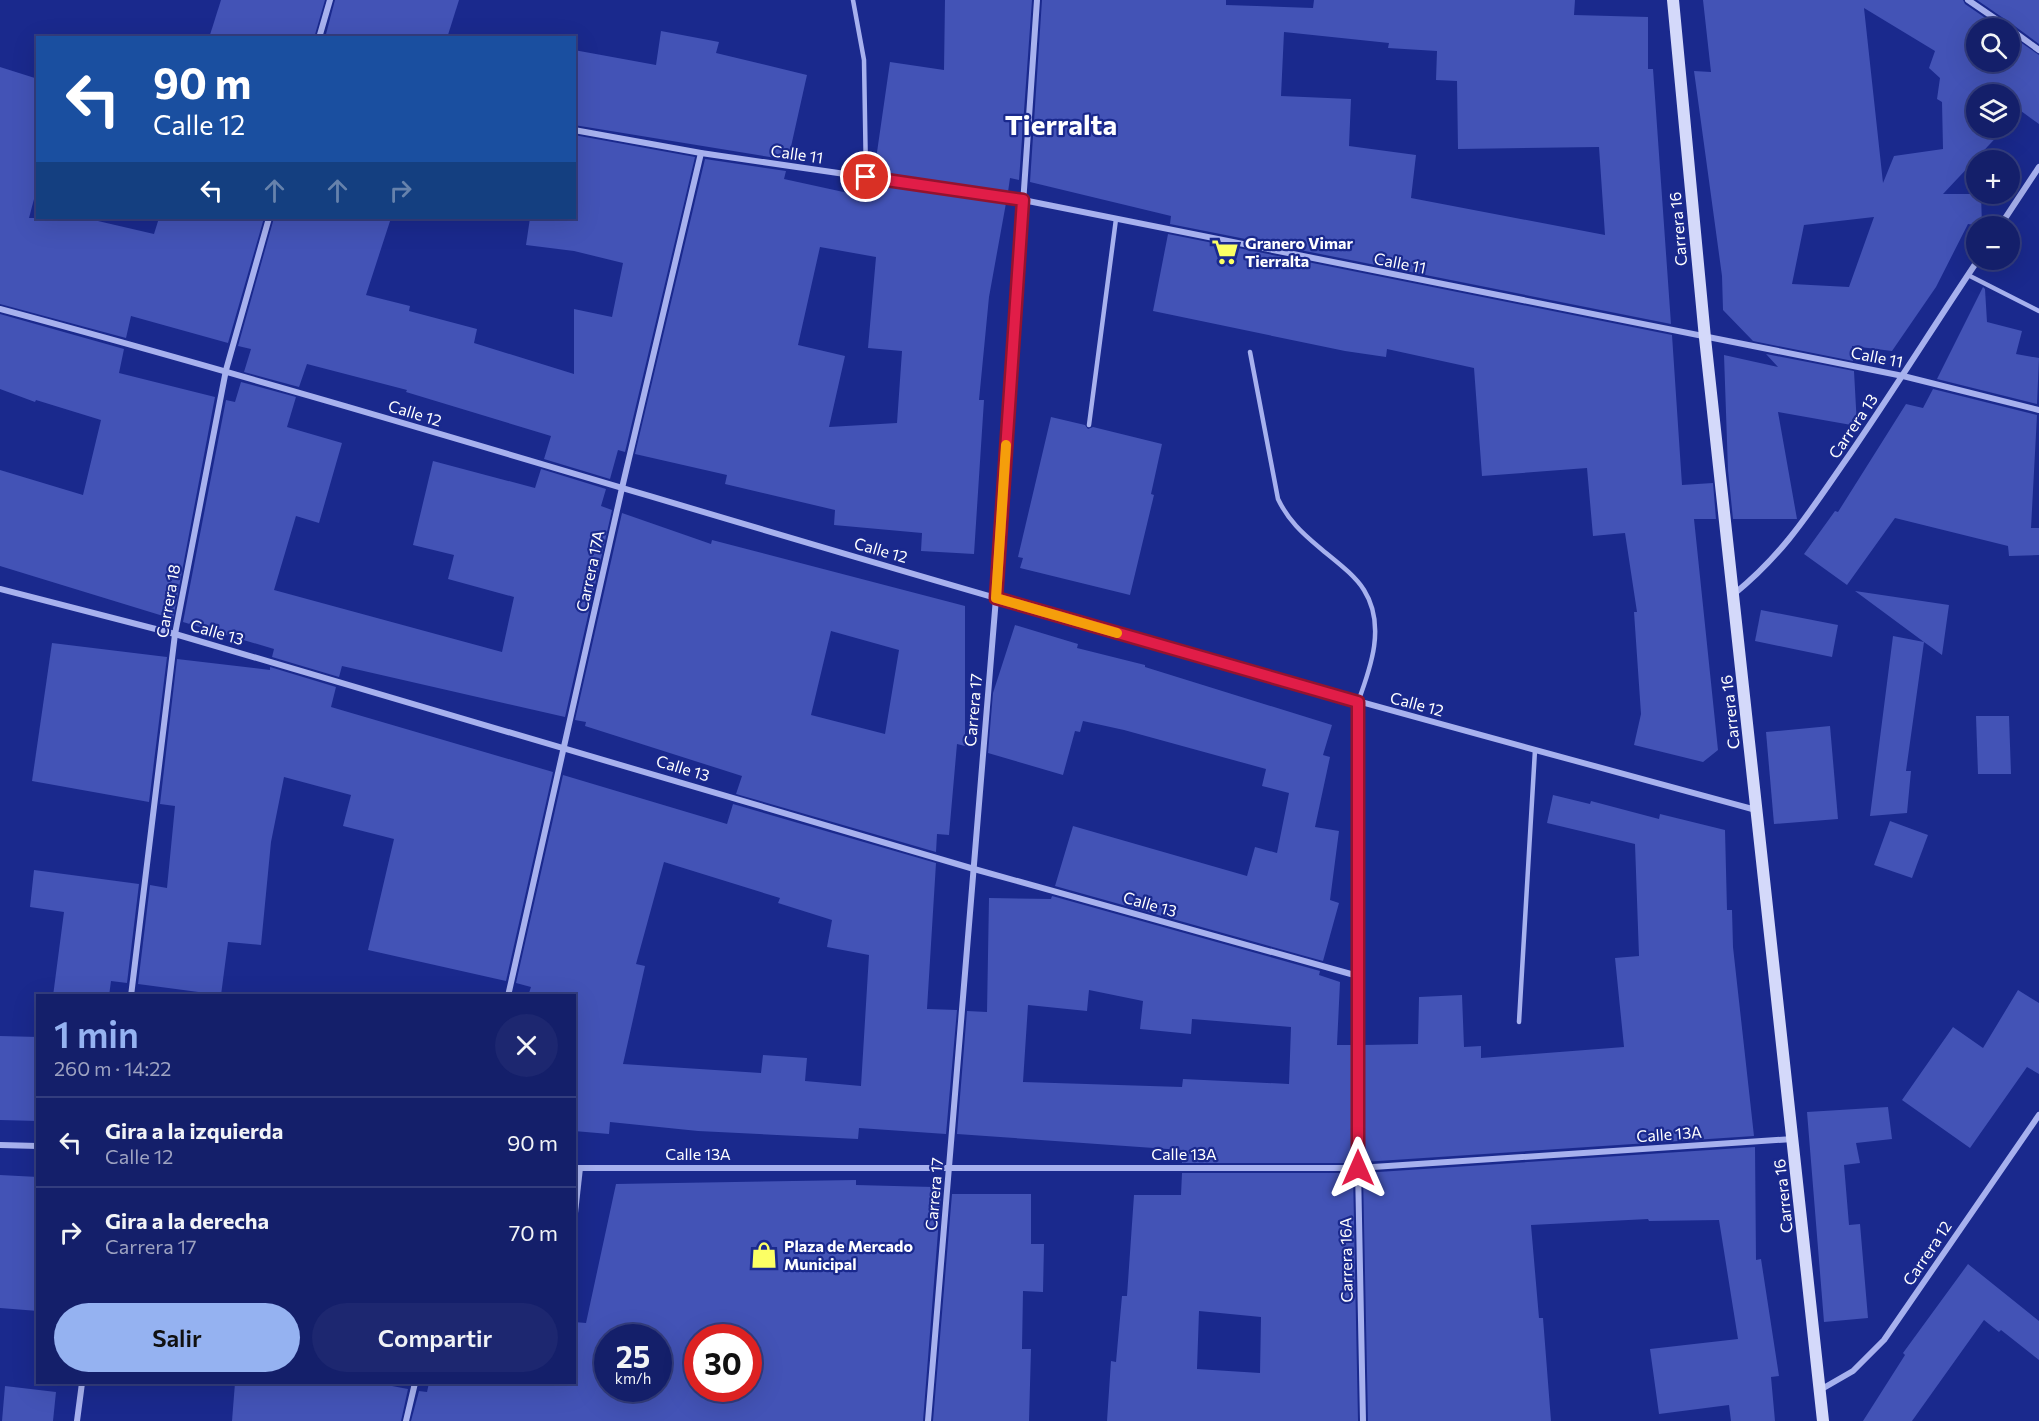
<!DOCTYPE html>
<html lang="es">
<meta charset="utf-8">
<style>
:root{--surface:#141f6a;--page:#1d2770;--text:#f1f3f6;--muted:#9da2c1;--line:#333d7e;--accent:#95b2f1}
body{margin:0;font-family:Commissioner,sans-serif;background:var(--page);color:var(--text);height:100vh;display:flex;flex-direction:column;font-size:22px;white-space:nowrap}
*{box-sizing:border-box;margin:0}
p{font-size:20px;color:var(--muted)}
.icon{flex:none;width:33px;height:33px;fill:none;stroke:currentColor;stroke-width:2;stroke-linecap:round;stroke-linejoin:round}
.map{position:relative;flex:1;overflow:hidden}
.side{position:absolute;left:36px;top:994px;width:540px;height:390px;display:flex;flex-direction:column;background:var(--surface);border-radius:0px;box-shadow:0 6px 24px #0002,0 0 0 2px var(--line)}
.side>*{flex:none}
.hud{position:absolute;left:36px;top:36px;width:540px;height:183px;border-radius:0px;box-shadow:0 6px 24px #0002,0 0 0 2px var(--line);background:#1a4fa0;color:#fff;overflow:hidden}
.controls{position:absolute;left:1966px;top:18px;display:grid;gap:12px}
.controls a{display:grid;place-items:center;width:54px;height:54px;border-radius:50%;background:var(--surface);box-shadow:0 6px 24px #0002,0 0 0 2px var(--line);font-size:30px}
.speed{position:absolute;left:594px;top:1324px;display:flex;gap:12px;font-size:30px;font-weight:700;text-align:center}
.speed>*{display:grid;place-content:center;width:78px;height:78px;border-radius:50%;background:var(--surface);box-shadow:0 6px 24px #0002,0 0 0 2px var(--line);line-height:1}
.speed small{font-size:15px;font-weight:400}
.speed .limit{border:9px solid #d22;background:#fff;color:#111}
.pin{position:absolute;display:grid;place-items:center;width:51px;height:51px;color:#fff;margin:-26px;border:3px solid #fff;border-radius:50%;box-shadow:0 2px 6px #0007}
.me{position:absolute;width:66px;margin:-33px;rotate:0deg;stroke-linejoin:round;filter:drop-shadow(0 0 4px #0008)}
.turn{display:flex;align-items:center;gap:21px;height:126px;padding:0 18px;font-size:27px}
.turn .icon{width:78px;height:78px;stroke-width:2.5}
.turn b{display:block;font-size:42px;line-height:51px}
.lanes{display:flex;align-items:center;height:57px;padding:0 18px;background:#0003;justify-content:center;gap:30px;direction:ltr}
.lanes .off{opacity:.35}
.round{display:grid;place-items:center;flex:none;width:63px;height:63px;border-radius:32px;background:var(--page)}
.summary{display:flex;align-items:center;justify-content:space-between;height:102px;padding:0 18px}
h1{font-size:36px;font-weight:600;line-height:45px;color:var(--accent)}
.action{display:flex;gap:12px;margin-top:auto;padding:12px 18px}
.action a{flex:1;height:69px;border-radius:36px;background:var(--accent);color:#111;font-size:24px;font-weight:600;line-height:69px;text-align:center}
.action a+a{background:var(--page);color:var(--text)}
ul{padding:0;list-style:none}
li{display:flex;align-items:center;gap:18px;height:90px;padding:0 18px;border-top:2px solid var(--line)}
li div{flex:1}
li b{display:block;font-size:22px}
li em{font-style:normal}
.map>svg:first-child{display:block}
.building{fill:#4353b6;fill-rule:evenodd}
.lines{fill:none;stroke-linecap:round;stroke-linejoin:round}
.service{stroke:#a7b1ee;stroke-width:4.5}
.minor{stroke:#a7b1ee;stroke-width:6}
.secondary{stroke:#d4d9fa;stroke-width:12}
.route-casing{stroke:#92132f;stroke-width:15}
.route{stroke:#e11d48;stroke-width:10}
.slow{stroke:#f59e0b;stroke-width:10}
.labels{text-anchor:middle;stroke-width:4.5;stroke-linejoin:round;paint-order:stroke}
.street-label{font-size:16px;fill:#fff;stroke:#1a298d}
.poi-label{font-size:16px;font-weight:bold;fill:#fff;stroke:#1a298d;text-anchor:start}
.town-label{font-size:28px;font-weight:bold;fill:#fff;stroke:#1a298d}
</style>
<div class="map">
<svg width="2039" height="1421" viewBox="0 0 2039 1421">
<rect width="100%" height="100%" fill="#1a298d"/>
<g class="building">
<path d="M221 0H325L314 38H209Z"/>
<path d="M335 0H459L447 38H325Z"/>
<path d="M945 0H1032L1019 180 1010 178 1008 192 874 173 890 62 944 70Z"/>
<path d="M1042 0H1226V5L1313 8 1314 0H1575L1574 15 1648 17V69H1653L1671 324 1170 224 1171 216 1030 182ZM1284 32 1389 43 1388 48 1437 51 1436 80 1457 81 1458 149 1599 147 1605 235 1411 198 1416 155 1349 146 1351 99 1281 96Z"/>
<path d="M1703 0H1963L1965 4 2000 28H1977V62H2010V35L2039 55V124L2021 111 2010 122V94H1977V128H2005L1943 194H1981L1982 226 1968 224 1936 287 1892 351 1852 346 1853 361 1753 341 1723 310 1722 276 1694 71 1711 72ZM1864 8 1935 51 1929 68 1940 78 1937 99 1942 102 1943 149 1894 156 1883 183ZM1874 217 1849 287 1792 284 1804 225Z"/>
<path d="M1977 0H2039V44L2012 24Z"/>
<path d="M661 31 719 42 716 53 807 75 788 160 574 125V50L656 65Z"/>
<path d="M0 67 38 79V184L29 218H85L154 234 159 218H264L228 343 131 316 126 338 0 304Z"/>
<path d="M574 135 695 157 625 452 618 450 610 479 544 459 551 436 406 392 407 390 307 364 299 387 244 372 251 349 238 346 274 218H391L366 295 410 306 409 311 477 329 474 343 574 374V309L612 317 623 263 574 251 526 245 530 218H574Z"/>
<path d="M705 159 786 171 784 179 871 198 873 183 1006 203 989 297 979 400H984L974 554 921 551 922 533 834 525 835 510 725 484 727 475 635 454ZM820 247 876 257 868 348 902 351 897 423 829 427 845 356 798 345Z"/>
<path d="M1168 234 1672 335 1682 485 1713 483 1716 519H1694L1718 750 1703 762 1634 745 1641 714 1634 612H1637L1625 533 1593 536 1587 468 1482 476 1474 368 1387 349 1386 357 1345 351 1153 311Z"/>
<path d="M1983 287 1985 289 1987 322 2022 331 2016 354 2039 358 2037 404 1937 379Z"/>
<path d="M0 314 124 349 119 373 215 397 173 619 0 566V470L83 495 101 420 36 400 35 402 0 389Z"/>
<path d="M1766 354 1854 371 1857 426 1778 412 1797 519H1733L1728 470 1724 355 1778 367Z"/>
<path d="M241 382 296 397 287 427 342 443 319 523 296 516 274 590 502 652 514 597 448 579 454 555 413 545 433 461 535 488 541 469 606 489 601 506 612 510 565 717 342 666 339 677 272 657 274 649 183 622 226 400 235 402Z"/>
<path d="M1933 389 2037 415 2031 528H2039V555L2009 556 2008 546 1895 518 1847 585 1804 554 1835 511 1838 512 1906 404 1923 408Z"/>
<path d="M1051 417 1085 425 1088 429 1093 427 1162 444 1151 494 1154 495 1130 595 1020 568 1023 558 1018 557Z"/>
<path d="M622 513 711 544 712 540 965 606V746L957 744 949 835 937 834 936 852 736 794 742 776 585 726 586 722 575 720ZM831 631 899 650 885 734 811 715Z"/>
<path d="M1855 591 1949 605 1942 655 1924 642 1906 771H1911L1907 813 1870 816 1893 636 1924 642Z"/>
<path d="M1761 610 1838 625 1832 657 1755 641Z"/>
<path d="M1015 625 1078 644 1077 648 1145 665V667L1332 725 1323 755 1330 757 1315 827 1339 831 1330 900 1339 903 1323 961 1055 886 1073 826 1247 876 1255 847 1277 853 1289 793 1262 786 1266 769 1124 730 1083 721 1080 732 1075 731 1063 775 988 753 993 693Z"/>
<path d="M52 643 167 657 149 802 32 781Z"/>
<path d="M177 659 270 670V667L336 687 331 707 553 772 506 981 368 950 394 839 343 826 351 795 284 777 271 842 261 945 228 942 221 995 138 984 150 885 167 888 175 806 160 804Z"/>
<path d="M1976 716H2009L2011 774H1978Z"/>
<path d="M1830 726 1838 819 1774 824 1766 732Z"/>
<path d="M563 775 727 824 733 804 936 863 927 1009 957 1010 946 1134 859 1128 858 1139 698 1131 610 1122 609 1134 574 1131V996H528L531 987 516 983ZM664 862 780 898 778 903 832 920 827 947 869 955 861 1086 805 1081 807 1058 763 1055 761 1073 623 1064 645 966 636 964Z"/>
<path d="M1553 795 1590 804 1591 801 1659 819 1660 814 1725 830 1727 910H1732L1733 947 1754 1136 1363 1162V1045L1418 1044 1419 997 1462 995 1464 1047 1481 1046V1058L1624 1047 1615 958 1639 956 1635 844 1547 823Z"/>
<path d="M1890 821 1928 835 1912 878 1874 865Z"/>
<path d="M34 870 139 884 127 983 111 981 109 996H53L64 912 30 907Z"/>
<path d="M1052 896 1320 971 1319 975 1340 982 1337 1045H1353V1163H1182V1150L957 1134 967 1011 987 1012 989 898 1051 899ZM1089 990 1143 1001 1140 1029 1191 1034 1192 1019 1291 1027 1289 1084 1183 1079 1182 1087 1023 1082 1028 1005 1087 1011Z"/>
<path d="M2018 990 2039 1003V1074L2027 1067 1970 1148 1902 1100 1953 1027 1983 1048Z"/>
<path d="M0 1036 38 1037V1121L0 1120Z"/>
<path d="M1888 1107 1892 1139 1856 1143 1860 1163 1844 1165 1849 1225 1860 1224 1868 1318 1824 1322 1807 1112Z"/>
<path d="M1755 1147 1756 1260 1761 1259 1779 1376 1771 1377 1775 1421H1731L1729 1405 1659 1414 1650 1349 1738 1339 1719 1220 1649 1221 1648 1219 1531 1225 1539 1318H1543L1551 1421H1368L1363 1173Z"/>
<path d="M1182 1173H1353L1358 1421H1107L1111 1361 1116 1362 1122 1296H1127L1134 1195H1181ZM1199 1311 1261 1317 1260 1373 1197 1369Z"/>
<path d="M0 1175 38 1177V1311L0 1308Z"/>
<path d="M856 1180V1185L933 1187V1194H941L923 1421H411L419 1391 427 1392 429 1383H574V1322L586 1323 616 1184ZM608 1338H658V1389H608ZM698 1338H748V1389H698Z"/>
<path d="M952 1194H1031V1244H1044L1043 1292 1023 1291 1022 1349H1031L1029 1421H933Z"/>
<path d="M1968 1264 2039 1321V1360L2001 1330 1999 1332 1984 1320 1912 1421H1863L1905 1355 1903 1353Z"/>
<path d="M235 1383H376L408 1389 401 1421H232Z"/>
<path d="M5 1386 56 1392 53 1421H2Z"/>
</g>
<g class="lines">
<g class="service">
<path d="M853 0 864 60 866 177"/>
<path d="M1968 275 2039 311"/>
<path d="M1250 352 1278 499C1288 520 1302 533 1320 548 1334 560 1354 574 1364 590 1386 625 1371 667 1358 702"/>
<path d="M1089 425 1116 219"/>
<path d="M1519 1022 1535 750"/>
</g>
<g class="minor">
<path d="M1968 0 2009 28"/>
<path d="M2010 29 2039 50"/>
<path d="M319 38 330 0"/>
<path d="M574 130 701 153 1023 200 1903 376 2039 410"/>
<path d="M2000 226 2039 167"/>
<path d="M0 309C334 399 664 502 996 598 1248 672 1502 741 1756 810"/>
<path d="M0 589 175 634 974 869 1358 976"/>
<path d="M1734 594C1786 552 1812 508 1850 454 1894 390 1935 324 1978 260"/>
<path d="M1358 702V1168L1363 1421"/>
<path d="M131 996 175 634 226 370 269 218"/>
<path d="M508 996 622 488 701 153"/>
<path d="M0 1145 38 1146"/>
<path d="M574 1168H1358L1793 1139"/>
<path d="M574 1222 580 1168"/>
<path d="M1820 1390 1853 1371 1884 1340 2039 1115"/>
<path d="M77 1421 82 1383"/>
<path d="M406 1421 415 1383"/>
<path d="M928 1421 996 598 1037 0"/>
</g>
<path class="secondary" d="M1673 0 1705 338 1823 1421"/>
</g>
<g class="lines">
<defs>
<path id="route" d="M866 177 1023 200 996 598 1358 702V1168"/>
</defs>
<use href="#route" class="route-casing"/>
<use href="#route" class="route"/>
<path class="slow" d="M1006 445 996 598 1117 633"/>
</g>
<defs>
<symbol id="supermarket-bare" viewBox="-9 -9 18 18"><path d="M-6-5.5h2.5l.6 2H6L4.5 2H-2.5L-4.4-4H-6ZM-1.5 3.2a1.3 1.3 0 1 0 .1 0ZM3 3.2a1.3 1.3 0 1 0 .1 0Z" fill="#fcff64" stroke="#1a298d" stroke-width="2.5" paint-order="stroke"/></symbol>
<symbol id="shop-bare" viewBox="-9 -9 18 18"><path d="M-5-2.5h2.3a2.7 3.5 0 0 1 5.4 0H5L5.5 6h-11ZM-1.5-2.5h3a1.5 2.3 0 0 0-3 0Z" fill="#fcff64" stroke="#1a298d" stroke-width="2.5" paint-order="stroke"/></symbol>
</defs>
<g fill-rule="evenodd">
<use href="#supermarket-bare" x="1206" y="233" width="38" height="38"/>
<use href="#shop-bare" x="745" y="1236" width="38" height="38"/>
</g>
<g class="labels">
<g class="street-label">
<text transform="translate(797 154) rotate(8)" y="6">Calle 11</text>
<text transform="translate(1678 229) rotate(-95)" y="6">Carrera 16</text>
<text transform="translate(1400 263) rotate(11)" y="6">Calle 11</text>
<text transform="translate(1877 357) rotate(11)" y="6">Calle 11</text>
<text transform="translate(415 413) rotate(17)" y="6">Calle 12</text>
<text transform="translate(1853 426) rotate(-56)" y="6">Carrera 13</text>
<text transform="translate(881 550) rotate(16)" y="6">Calle 12</text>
<text transform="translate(590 571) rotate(-78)" y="6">Carrera 17A</text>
<text transform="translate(168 601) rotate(-80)" y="6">Carrera 18</text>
<text transform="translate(217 632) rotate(16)" y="6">Calle 13</text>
<text transform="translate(1417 704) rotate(15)" y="6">Calle 12</text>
<text transform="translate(973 710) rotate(-85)" y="6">Carrera 17</text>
<text transform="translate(1730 712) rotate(-96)" y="6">Carrera 16</text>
<text transform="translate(683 768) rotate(17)" y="6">Calle 13</text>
<text transform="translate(1150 904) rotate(16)" y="6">Calle 13</text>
<text transform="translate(1669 1134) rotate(-4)" y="6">Calle 13A</text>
<text x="698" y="1160">Calle 13A</text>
<text x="1184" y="1160">Calle 13A</text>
<text transform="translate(934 1194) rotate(-85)" y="6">Carrera 17</text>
<text transform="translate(1783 1196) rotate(-96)" y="6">Carrera 16</text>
<text transform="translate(1927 1253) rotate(-56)" y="6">Carrera 12</text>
<text transform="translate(1346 1260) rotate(-91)" y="6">Carrera 16A</text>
</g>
<g class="poi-label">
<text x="1245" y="249">Granero Vimar<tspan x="1245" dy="18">Tierralta</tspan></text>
<text x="784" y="1252">Plaza de Mercado<tspan x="784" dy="18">Municipal</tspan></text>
</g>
<g class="town-label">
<text x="1061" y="135">Tierralta</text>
</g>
</g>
</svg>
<div class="controls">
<a><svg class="icon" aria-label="search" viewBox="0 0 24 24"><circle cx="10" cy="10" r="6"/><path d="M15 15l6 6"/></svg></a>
<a><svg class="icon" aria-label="layers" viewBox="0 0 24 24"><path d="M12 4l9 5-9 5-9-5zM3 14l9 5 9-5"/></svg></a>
<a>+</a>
<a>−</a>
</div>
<div class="speed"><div>25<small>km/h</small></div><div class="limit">30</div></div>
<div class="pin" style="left:866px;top:177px;background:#d93025"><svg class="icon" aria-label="arrive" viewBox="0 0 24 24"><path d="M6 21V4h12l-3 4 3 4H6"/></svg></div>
<svg class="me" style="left:1358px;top:1168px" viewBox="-20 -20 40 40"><path d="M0-17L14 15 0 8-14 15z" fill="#e11d48" stroke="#fff" stroke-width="4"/></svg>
<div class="hud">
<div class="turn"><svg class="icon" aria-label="left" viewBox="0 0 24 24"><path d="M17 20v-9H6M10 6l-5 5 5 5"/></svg><div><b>90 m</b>Calle 12</div></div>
<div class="lanes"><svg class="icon" aria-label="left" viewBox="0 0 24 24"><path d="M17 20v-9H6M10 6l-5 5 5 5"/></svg><svg class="icon off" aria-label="ahead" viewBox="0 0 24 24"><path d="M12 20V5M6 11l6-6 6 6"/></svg><svg class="icon off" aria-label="ahead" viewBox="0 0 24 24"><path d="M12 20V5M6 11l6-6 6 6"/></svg><svg class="icon off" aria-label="right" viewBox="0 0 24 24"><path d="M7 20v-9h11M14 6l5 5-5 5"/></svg></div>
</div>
<section class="side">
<div class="summary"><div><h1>1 min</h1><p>260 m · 14:22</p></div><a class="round"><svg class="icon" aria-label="close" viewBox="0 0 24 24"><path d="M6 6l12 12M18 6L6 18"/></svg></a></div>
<ul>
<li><svg class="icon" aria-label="left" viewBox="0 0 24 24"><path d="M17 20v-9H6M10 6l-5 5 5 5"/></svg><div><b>Gira a la izquierda</b><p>Calle 12</p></div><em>90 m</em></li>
<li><svg class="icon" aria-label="right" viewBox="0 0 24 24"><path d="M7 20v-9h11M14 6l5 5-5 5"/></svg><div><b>Gira a la derecha</b><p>Carrera 17</p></div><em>70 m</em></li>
</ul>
<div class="action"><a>Salir</a><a>Compartir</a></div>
</section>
</div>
